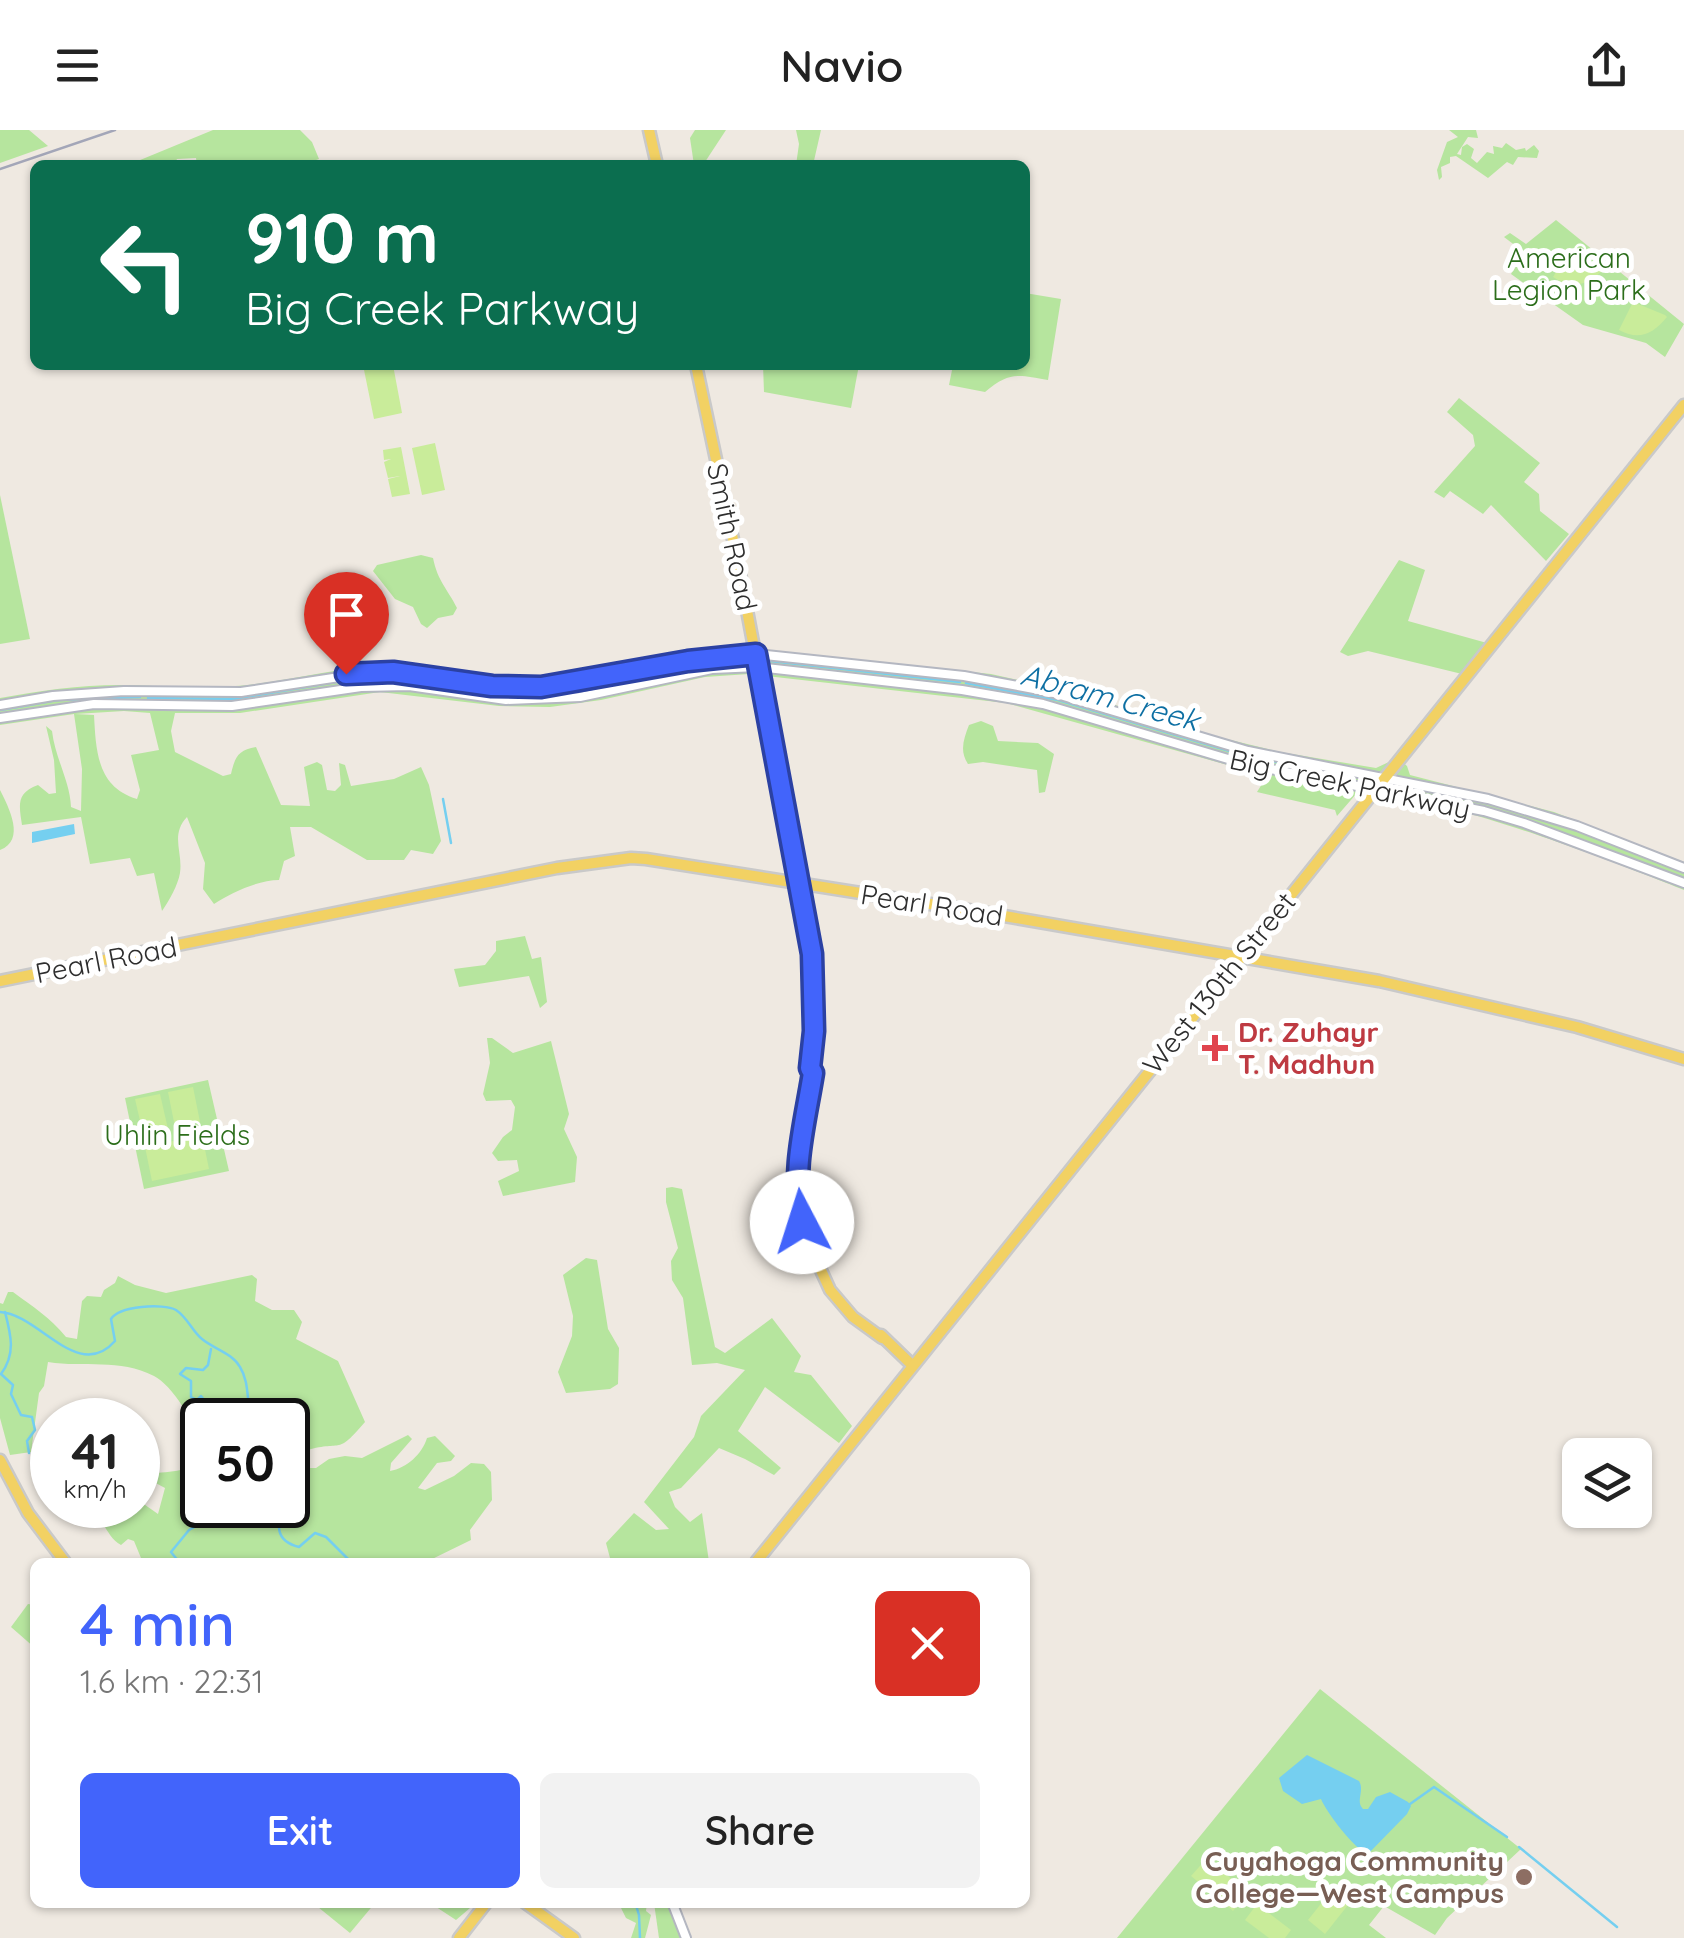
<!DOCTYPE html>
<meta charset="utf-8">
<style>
:root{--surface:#fff;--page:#f2f2f2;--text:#222;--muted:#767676;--accent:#4264fb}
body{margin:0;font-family:Quicksand,sans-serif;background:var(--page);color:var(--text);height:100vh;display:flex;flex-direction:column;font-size:38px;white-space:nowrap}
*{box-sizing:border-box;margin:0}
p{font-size:32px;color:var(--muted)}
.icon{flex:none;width:55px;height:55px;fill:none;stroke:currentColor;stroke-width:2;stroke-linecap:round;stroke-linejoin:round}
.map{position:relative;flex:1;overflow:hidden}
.drawer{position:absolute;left:30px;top:1428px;width:1000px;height:350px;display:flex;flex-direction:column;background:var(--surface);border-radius:15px;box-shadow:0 2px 8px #0004}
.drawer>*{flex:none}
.hud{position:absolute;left:30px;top:30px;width:1000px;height:210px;border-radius:15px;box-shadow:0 2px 8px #0004;background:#0b6e4f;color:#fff;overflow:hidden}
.tools{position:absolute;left:1562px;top:1308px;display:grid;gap:20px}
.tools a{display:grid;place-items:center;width:90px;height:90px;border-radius:15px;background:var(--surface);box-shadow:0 2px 8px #0004;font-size:50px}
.speed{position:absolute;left:30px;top:1268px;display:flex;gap:20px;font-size:50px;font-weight:700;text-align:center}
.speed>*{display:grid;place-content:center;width:130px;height:130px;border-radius:50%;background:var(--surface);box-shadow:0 2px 8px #0004;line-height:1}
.speed small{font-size:25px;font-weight:400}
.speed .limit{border:5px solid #111;border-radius:15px;background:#fff;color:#111}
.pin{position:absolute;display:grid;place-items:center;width:85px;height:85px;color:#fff;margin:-102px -42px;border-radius:50% 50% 50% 0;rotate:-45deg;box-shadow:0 0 10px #0007}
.pin .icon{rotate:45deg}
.me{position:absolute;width:110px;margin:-55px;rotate:355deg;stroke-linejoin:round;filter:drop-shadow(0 0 8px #0008)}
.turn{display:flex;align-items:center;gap:35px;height:210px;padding:0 50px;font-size:45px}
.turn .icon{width:130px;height:130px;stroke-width:2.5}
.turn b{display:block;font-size:70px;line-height:85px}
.round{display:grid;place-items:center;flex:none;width:105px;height:105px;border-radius:15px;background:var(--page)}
.head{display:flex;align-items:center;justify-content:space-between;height:170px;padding:0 50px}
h1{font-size:60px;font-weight:600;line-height:75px;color:var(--accent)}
.action{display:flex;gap:20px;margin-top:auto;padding:20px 50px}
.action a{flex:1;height:115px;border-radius:15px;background:var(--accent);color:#fff;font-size:40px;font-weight:600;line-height:115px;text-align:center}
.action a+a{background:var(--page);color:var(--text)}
header{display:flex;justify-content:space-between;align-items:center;height:130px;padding:0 50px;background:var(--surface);font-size:45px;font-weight:600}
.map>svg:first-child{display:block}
.green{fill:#b6e59e;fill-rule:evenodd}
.pitch{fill:#c9ec9a}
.water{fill:#75cff0}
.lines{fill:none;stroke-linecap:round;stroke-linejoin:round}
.stream{stroke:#75cff0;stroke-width:2.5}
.minor-casing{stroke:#b4b7c1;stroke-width:12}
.major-casing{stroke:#c9c9c9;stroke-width:15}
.minor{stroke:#fff;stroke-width:8}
.major{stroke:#f2d163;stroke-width:10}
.rail{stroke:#a3a6b8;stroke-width:2.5}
.route-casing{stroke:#2b41a3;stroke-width:25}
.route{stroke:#4264fb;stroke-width:18}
.health-dot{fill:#e0444e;stroke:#fff;stroke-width:4}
.education-dot{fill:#8d6e63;stroke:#fff;stroke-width:4}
.labels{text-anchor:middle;stroke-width:10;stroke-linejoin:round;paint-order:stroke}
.park-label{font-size:28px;fill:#2c6e1b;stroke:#fff}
.street-label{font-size:28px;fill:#2e2e2e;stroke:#fff}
.health-label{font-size:28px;font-weight:bold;fill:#be3a42;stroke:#fff;text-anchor:start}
.education-label{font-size:28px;font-weight:bold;fill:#785e54;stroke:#fff;text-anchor:end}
.water-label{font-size:30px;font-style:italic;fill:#0d6fa3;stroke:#fff}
</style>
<header><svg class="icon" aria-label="menu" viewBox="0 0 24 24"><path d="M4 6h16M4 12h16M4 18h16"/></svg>Navio<svg class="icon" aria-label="share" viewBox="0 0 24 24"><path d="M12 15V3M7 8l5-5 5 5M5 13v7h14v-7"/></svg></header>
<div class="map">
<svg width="1684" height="1808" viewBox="0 0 1684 1808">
<rect width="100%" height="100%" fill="#efe9e1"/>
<g class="green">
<path d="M0 0H29L48 16 0 33Z"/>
<path d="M213 0H300L312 12 319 29C283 42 235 35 197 35L196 28 177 29 174 35H128Z"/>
<path d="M695 0H726L703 35H694L690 8Z"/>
<path d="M796 0H821L813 35H796L799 14Z"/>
<path d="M1449 0H1476L1478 8 1468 7 1457 24 1461 25 1462 17 1467 14 1474 19 1471 28 1477 33 1487 22 1494 24 1493 16 1502 18 1506 13 1516 20 1525 18 1526 21 1534 15 1539 21 1537 28 1518 27 1513 35 1507 32 1488 48 1456 26 1450 27V33L1441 37 1442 47 1439 50 1437 40 1447 12 1458 7Z"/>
<path d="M1556 90 1684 194 1665 227 1646 213 1583 195 1511 144 1525 123 1504 107 1510 103 1526 114Z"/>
<path d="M1025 163 1061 169 1048 250C1018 245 1010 241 985 262L949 255 953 235H1025Z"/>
<path d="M763 235H859L851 278 764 262Z"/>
<path d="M1459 268 1540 333 1524 352 1539 364 1540 381 1569 404 1546 431 1491 375 1483 384 1450 361 1444 368 1434 362 1475 316 1473 305 1447 282Z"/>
<path d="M0 365 30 509 0 514Z"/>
<path d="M421 425 433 428C438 452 447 458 457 478L453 485 438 488 427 498 421 494 413 477 395 469 373 441 377 435Z"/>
<path d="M1399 430 1425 440 1408 491 1487 513 1462 544 1368 521 1348 526 1340 522Z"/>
<path d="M743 518 991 544 1077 563 1210 605 1280 622 1376 638 1391 631 1396 635 1400 630 1407 636 1410 645 1554 682 1684 732V760C1639 742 1410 650 1377 674L1369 668 1363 675 1359 671 1357 663 1337 686 1335 680 1257 662 1267 646 1006 573 749 544 705 547 601 570 550 577 499 576 380 562 240 583H175L171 601 175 622 223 646 231 644C235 627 238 620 256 617L281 675 310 676 304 637 317 632 322 635 327 660 335 661 341 655 339 633 345 635 351 656 394 649 421 637 429 655 441 711 433 724 411 720 404 730H367L311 697H290L295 726 284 731 279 750C258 750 231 763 214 774L203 759 205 733 187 687C170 705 183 722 180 743 178 755 169 771 162 781L154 743 137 746 130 728 90 734 81 687 22 695C19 675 16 663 38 655L49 664 56 663 54 630 46 596 52 601C55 628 70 651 71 677L81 681 82 639 74 584 0 595V568C42 560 86 554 129 555 165 556 201 559 236 556 290 552 341 535 395 536 446 537 496 553 547 550 614 547 676 521 743 518ZM124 581 150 583 159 620 131 625 140 660 137 669C97 657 96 621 94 585L75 584Z"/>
<path d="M981 591 993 596 998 611 1038 613 1054 624 1045 662 1039 663 1037 640 983 632 968 634C959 621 964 608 969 595Z"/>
<path d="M0 660C9 678 26 710 0 720Z"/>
<path d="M525 806 532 829 541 827 547 872 540 878 529 846 459 857 454 839 485 835 496 821V811Z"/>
<path d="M487 908H492L513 923 551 911 569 984 564 999 577 1027 575 1052 503 1066 498 1051 519 1041 517 1030 498 1031 492 1023 503 1007 512 1000 515 977 511 970 486 971 483 964 490 933Z"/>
<path d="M208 950 229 1041 144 1059 125 968Z"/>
<path d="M672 1057 682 1059 715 1217 725 1223 772 1188 801 1226 794 1242 811 1245 852 1296 839 1313 765 1257 738 1301 781 1338 774 1345 745 1329 719 1318 681 1358 669 1362 675 1377 690 1392 702 1383 709 1432H622L610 1428 606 1413 634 1383 656 1400 669 1399 644 1372 694 1307 701 1286 745 1240 717 1233 692 1235 683 1168 672 1150 671 1131 678 1118 666 1072V1058Z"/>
<path d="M586 1128 597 1130 608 1199 619 1218 618 1254 610 1259 566 1263 558 1242 572 1206 573 1186 563 1145Z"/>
<path d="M252 1145 257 1149 255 1171 272 1180H294L302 1192 296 1209 338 1231 365 1292C336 1326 344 1310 307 1320L306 1338H316L329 1329 345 1326 362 1328 408 1305 412 1309 391 1333 390 1341C407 1338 422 1324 427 1308L435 1306 455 1326 451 1331 437 1333 418 1358 425 1360 454 1346 471 1333 484 1334 491 1342 492 1370 470 1400 471 1410 426 1432H153L141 1428 134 1411 128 1409 121 1415C106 1407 105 1388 89 1383L95 1375H138V1370L158 1384 165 1358 150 1350 138 1349V1345C149 1343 183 1342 190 1337 214 1318 176 1257 154 1246 119 1228 85 1238 48 1232L44 1256 39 1263 31 1322 10 1325 0 1288V1173L3 1174 8 1162H13C33 1177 50 1187 66 1207L77 1209 82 1171 87 1166 101 1167 104 1160 115 1153 118 1146 135 1155 166 1163ZM202 1290H288V1375H202Z"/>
<path d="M28 1474 35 1475V1518L11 1497Z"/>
<path d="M1320 1559 1521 1719 1447 1788 1435 1805 1384 1776 1369 1795 1386 1808H1117Z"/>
<path d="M630 1772 647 1773 646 1781 651 1785 645 1808H631L636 1793 626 1788 621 1778Z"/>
<path d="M313 1773H375L350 1803Z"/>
<path d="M430 1773H471L470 1778 456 1790Z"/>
<path d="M654 1773H668L680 1808H659Z"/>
</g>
<g class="pitch">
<path d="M1570 119H1575L1602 141C1587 156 1571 159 1553 147Z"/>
<path d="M1633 172 1665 185 1667 187C1653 204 1639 211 1619 200Z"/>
<path d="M363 235H393L402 283 374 289Z"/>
<path d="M435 313 445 360 422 365 412 318Z"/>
<path d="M401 317 410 364 392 367 388 349 400 346 388 348 384 332 391 329 384 330 383 320Z"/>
<path d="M193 957 200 992 175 997 168 962Z"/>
<path d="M160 964 168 999 143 1004 135 969Z"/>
<path d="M202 1005 209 1039 152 1051 145 1017Z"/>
<path d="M1207 1728 1248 1763 1233 1781 1191 1746Z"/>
<path d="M1335 1756 1352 1770 1325 1804 1308 1790Z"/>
<path d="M1257 1774 1291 1800 1285 1808H1269L1245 1790Z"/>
</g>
<g class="water">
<path d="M74 694 75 704 32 713V702Z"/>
<path d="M1307 1625 1359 1651C1365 1661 1355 1671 1363 1679H1368L1376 1667 1390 1662 1408 1672 1411 1676 1407 1684 1368 1724C1355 1720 1327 1683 1321 1669L1302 1674 1283 1661 1279 1648Z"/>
</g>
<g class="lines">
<g class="stream">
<path d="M770 531 960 552"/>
<path d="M414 550 427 551"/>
<path d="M440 553C521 571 605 560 683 536"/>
<path d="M966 553 1058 570 1243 625"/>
<path d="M148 568 234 569 359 548 406 549"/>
<path d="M0 580 57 570 140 567"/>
<path d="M1252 627 1318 641"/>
<path d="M443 669 451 713"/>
<path d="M0 1182C39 1184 78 1253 115 1211L111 1189C119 1176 163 1173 176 1180 188 1188 192 1201 202 1209 214 1219 232 1223 240 1237 250 1253 246 1273 252 1290"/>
<path d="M5 1182C11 1205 16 1224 1 1244L13 1255 11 1264 21 1285 32 1287 35 1300 27 1311 29 1323"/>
<path d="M202 1296 200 1282 204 1270 201 1266 197 1270 191 1267V1251L180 1244 186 1238 203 1240 208 1235 211 1219"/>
<path d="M288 1334 293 1342 288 1358"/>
<path d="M282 1375C277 1396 275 1411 299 1417L315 1403 326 1407 351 1432"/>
<path d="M179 1432 171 1422 189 1400 212 1387 214 1381 205 1375"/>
<path d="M1410 1674 1434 1657 1507 1707"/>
<path d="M1519 1717 1617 1797"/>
<path d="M635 1772 639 1785 640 1808"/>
</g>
<defs>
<g id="minor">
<path d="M0 575 53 566 124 561 241 562 379 541 492 556 541 557 579 553 688 531 756 524 964 546 1050 562 1248 621 1488 669 1577 696 1684 738"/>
<path d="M0 588 94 574 232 576 361 557 409 556 506 570 580 567 712 539 758 537 962 560 1043 574 1245 634 1484 681 1524 693 1684 753"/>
<path d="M672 1772 686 1808"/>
</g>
<g id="major">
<path d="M649 0 657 35"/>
<path d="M696 235 738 433 812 824 814 901 801 988 797 1068 804 1103 830 1160 853 1187 882 1208"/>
<path d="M0 851 557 738 631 728 646 729 987 783 1379 851 1577 897 1684 929"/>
<path d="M881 1205 912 1235"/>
<path d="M0 1330 28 1383 65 1432"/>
<path d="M756 1432 1684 275"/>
<path d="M524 1772 574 1808"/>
<path d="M459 1808 487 1772"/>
</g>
</defs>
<use href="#minor" class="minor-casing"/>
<use href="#major" class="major-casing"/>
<use href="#minor" class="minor"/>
<use href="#major" class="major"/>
<path class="rail" d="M0 39 115 0"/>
</g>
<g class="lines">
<defs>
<path id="route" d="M346 544 393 542 492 556 541 557 688 531 756 524 812 824 814 901 810 938 813 943C805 993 791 1041 802 1092"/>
</defs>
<use href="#route" class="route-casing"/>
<use href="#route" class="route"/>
</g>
<path class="health-dot" d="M1210 903h10v10h10v10h-10v10h-10v-10h-10v-10h10z"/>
<circle class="education-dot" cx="1524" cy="1747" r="10"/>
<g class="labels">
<g class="park-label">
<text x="1569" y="138">American<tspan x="1569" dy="32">Legion Park</tspan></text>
<text x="177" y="1015">Uhlin Fields</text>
</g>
<g class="street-label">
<text transform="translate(732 407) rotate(78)" y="10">Smith Road</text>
<text transform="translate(1350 654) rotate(12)" y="10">Big Creek Parkway</text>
<text transform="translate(932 775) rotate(9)" y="10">Pearl Road</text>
<text transform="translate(106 830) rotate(-11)" y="10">Pearl Road</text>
<text transform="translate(1219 853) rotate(-51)" y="10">West 130th Street</text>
</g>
<g class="health-label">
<text x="1238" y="912">Dr. Zuhayr<tspan x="1238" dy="32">T. Madhun</tspan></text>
</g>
<g class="education-label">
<text x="1504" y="1741">Cuyahoga Community<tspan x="1504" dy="32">College—West Campus</tspan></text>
</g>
<g class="water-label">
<text transform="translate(1110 568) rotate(15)" y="10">Abram Creek</text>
</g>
</g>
</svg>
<div class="tools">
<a><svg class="icon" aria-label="layers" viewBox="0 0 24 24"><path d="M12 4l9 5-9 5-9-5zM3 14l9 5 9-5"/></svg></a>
</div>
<div class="speed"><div>41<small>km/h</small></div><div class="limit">50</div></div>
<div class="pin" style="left:346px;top:544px;background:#d93025"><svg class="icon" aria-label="arrive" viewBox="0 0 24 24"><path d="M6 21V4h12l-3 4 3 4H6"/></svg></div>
<svg class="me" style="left:802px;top:1092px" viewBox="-20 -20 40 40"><circle r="19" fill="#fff"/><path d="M0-13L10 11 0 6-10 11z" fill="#4264fb"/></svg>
<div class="hud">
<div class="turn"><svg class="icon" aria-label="left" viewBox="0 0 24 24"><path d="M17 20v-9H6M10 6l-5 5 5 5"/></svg><div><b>910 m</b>Big Creek Parkway</div></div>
</div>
<section class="drawer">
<div class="head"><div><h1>4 min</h1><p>1.6 km · 22:31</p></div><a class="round" style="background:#d93025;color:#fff"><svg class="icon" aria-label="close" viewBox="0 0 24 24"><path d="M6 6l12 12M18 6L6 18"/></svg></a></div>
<div class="action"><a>Exit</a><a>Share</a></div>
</section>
</div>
